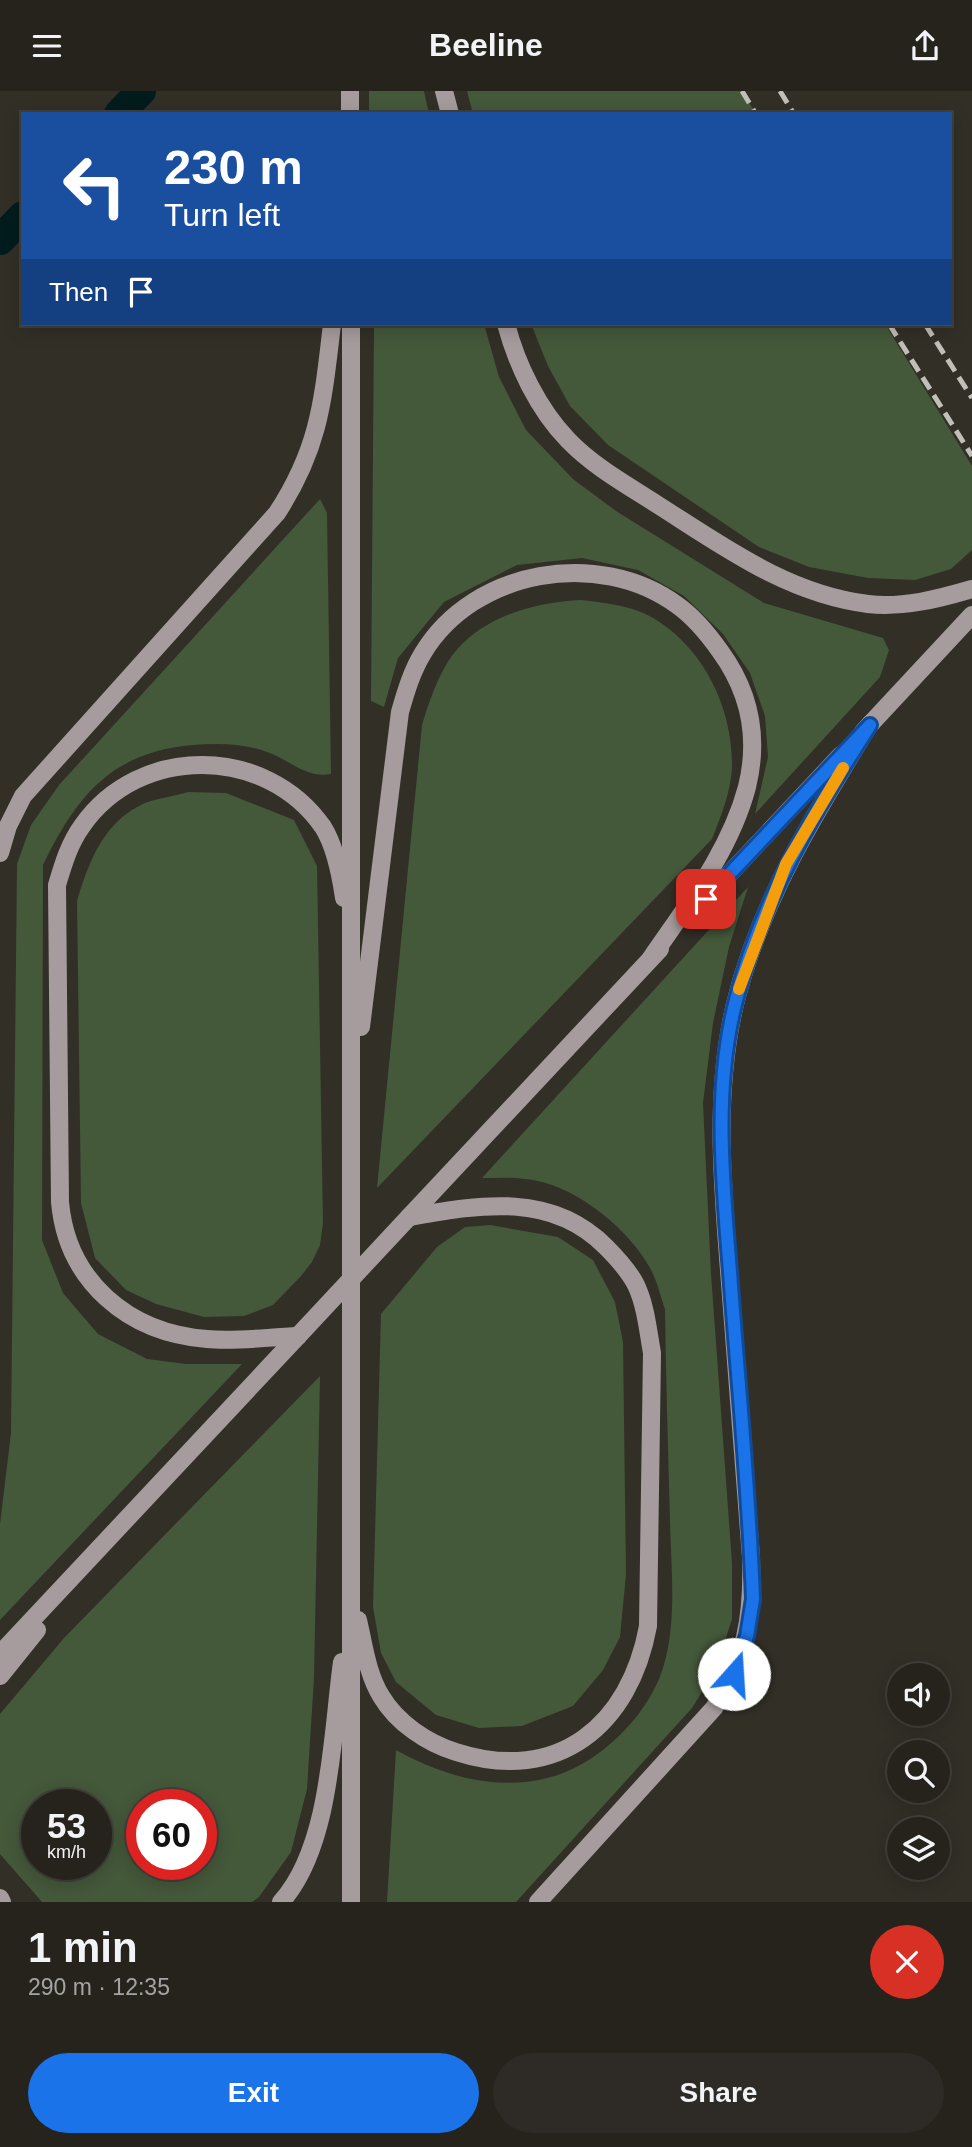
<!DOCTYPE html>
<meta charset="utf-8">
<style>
:root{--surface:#26231d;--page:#2e2b26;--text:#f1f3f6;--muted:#a4a4a4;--line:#42403b;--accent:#1a73e8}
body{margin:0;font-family:Helvetica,sans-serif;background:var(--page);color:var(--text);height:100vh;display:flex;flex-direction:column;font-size:26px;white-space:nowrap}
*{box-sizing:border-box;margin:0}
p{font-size:23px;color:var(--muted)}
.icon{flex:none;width:38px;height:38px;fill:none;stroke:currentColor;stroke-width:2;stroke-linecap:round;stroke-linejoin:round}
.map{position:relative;height:1811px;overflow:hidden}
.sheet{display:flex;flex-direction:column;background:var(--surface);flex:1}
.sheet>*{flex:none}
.hud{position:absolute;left:21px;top:21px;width:931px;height:214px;border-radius:0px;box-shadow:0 4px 18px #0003,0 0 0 2px var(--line);background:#1a4fa0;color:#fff;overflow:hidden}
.fabs{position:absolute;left:887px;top:1572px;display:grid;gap:14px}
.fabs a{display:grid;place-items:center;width:63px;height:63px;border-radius:50%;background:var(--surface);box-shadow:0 4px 18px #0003,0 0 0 2px var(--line);font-size:35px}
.speed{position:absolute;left:21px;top:1698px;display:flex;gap:14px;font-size:35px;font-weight:700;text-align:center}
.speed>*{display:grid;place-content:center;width:91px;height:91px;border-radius:50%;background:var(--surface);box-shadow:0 4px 18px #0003,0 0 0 2px var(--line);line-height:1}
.speed small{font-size:18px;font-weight:400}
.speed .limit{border:10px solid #d22;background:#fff;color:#111}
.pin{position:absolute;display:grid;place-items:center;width:60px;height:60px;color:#fff;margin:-30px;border-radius:14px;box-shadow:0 4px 10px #0006}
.me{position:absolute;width:77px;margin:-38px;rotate:19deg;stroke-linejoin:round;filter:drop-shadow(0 0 5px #0008)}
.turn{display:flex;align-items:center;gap:24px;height:147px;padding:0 28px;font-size:32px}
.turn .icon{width:91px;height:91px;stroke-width:2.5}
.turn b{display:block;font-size:49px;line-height:60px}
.then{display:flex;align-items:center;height:66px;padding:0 28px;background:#0003;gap:14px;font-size:26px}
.round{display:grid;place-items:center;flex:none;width:74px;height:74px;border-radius:37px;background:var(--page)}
.summary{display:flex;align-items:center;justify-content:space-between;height:119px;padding:0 28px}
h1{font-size:42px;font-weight:700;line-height:52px}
.button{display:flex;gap:14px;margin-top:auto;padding:14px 28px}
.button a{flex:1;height:80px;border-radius:42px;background:var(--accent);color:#fff;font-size:28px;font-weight:700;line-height:80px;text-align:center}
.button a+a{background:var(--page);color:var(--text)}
header{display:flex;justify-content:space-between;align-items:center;height:91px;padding:0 28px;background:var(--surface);font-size:32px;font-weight:700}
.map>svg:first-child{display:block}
.grass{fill:#44583a;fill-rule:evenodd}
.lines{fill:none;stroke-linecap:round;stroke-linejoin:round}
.canal{stroke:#021c1d;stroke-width:30}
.major{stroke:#a69c9e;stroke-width:18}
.rail{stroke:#c0bfb8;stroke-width:5;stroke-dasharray:14 7;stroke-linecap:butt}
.major-bridge{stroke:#a69c9e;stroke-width:18}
.route-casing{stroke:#114b97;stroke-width:18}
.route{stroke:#1a73e8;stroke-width:12}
.slow{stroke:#f59e0b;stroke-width:12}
</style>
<header><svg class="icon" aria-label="menu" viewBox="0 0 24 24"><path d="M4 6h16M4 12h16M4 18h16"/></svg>Beeline<svg class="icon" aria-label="share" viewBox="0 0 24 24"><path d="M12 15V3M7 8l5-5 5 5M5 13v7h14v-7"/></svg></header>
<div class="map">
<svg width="972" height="1811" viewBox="0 0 972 1811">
<rect width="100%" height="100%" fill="#322f27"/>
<g class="grass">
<path d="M369 0H424L429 23H369Z"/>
<path d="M467 0H742L756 23H473Z"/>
<path d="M374 233H484L499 286 526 339 573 388 616 420 764 512 883 547 889 559 880 586 755 723 768 666 765 625 750 582 723 543 684 505 638 479 582 467 517 474 444 511 398 567 384 616 371 610Z"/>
<path d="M531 233H885L972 375V459L951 478 915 489 868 487 809 476 759 456 608 354 570 315 548 275Z"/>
<path d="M320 408 327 422 331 683C307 688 290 669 267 661 243 652 218 652 193 654 112 661 77 704 43 774L42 1149 63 1202 98 1243 147 1268 186 1273H242L0 1529V1433L11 1342 17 773 31 734 59 694Z"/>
<path d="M581 509C607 512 636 515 658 530 706 561 733 620 732 676 731 701 721 725 712 748L377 1097 422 634C428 614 435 593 446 574 473 528 532 511 581 509Z"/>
<path d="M188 701 226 702 294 729 317 775 323 1132 320 1154 312 1171 301 1185 273 1214 244 1225 204 1226 156 1213 126 1199 95 1167 81 1112 77 810C89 770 104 730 145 712 158 707 175 705 188 701Z"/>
<path d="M748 796 729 856 713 932 703 1012 711 1183 732 1472V1528L716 1578 692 1617 516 1811H387L396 1659C447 1687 502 1702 558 1684 602 1669 645 1626 661 1583 678 1535 671 1480 670 1430 668 1360 666 1289 665 1218 660 1205 657 1189 650 1177 628 1137 573 1092 525 1088 511 1086 496 1087 482 1087Z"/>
<path d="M490 1134 558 1146 593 1169 615 1211 623 1251 626 1483 620 1546 603 1579 573 1615 522 1635 479 1637 436 1624 396 1591 381 1562 373 1516 381 1223 437 1156 465 1136Z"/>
<path d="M320 1285 314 1587 307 1698 291 1761 259 1806 252 1811H42L0 1763V1623L64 1547ZM37 1713H96V1773H37ZM142 1713H201V1773H142Z"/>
</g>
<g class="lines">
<g class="canal">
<path d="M119 23 141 0"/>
<path d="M0 149 23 125"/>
</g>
<g class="major">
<path d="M350 0V23"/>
<path d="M444 0 450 23"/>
<path d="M506 233C517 274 538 318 568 349 594 376 627 394 658 414 724 456 788 503 868 513 903 517 938 508 972 498"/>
<path d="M863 641 972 524"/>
<path d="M0 762 8 735 23 705 277 422C320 356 323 309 332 233"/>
<path d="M688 827 841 664"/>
<path d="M361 936 400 621C406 600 412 580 423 562 474 478 599 457 677 514 694 526 708 543 720 560 750 601 759 647 747 696 730 760 688 813 651 867"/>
<path d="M409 1126 660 858"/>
<path d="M298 1245C268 1246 236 1251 207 1248 128 1242 67 1190 60 1111L57 794C63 774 69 753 82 735 139 653 266 654 323 736 335 755 341 786 344 807"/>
<path d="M358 1529C364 1554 367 1582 381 1605 397 1632 427 1652 456 1661 558 1694 630 1634 648 1535L652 1262C648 1240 646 1215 636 1194 629 1180 617 1167 606 1156 551 1100 478 1114 409 1126"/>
<path d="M0 1563 298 1245"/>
<path d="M0 1585 37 1539"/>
<path d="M0 1807 2 1811"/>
<path d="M281 1811C331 1756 332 1643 342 1571"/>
<path d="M351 1811V233"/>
<path d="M538 1811 714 1617C746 1565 753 1527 751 1466 744 1375 737 1283 730 1192 723 1099 713 1005 735 913 760 811 815 722 870 633"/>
</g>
<g class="rail">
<path d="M742 0 756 23"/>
<path d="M780 0 794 23"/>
<path d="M889 233 972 365"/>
<path d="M925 233 972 307"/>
</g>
<path class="major-bridge" d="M298 1245 409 1126"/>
</g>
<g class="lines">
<defs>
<path id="route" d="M706 808 870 634C814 721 760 811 735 913 713 1001 723 1092 730 1181 738 1290 749 1399 753 1508L747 1545 734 1583"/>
</defs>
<use href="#route" class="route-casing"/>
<use href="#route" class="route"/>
<path class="slow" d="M739 898 786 773 843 677"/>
</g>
</svg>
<div class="fabs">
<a><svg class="icon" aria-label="sound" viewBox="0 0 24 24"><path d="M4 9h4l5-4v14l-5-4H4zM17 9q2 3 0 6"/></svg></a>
<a><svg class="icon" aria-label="search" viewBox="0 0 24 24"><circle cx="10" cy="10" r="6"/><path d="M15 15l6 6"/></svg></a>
<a><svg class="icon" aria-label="layers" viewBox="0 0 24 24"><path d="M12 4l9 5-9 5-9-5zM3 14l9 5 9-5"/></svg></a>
</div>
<div class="speed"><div>53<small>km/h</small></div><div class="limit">60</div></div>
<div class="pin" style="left:706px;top:808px;background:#d93025"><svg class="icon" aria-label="arrive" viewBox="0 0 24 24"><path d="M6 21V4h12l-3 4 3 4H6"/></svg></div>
<svg class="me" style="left:734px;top:1583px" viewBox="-20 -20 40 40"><circle r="19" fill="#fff"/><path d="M0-13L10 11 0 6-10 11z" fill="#1a73e8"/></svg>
<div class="hud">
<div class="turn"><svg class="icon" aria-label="left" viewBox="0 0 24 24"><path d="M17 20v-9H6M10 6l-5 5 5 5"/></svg><div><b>230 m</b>Turn left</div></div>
<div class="then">Then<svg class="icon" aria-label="arrive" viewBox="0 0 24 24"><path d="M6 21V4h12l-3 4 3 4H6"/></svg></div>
</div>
</div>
<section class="sheet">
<div class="summary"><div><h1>1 min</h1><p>290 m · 12:35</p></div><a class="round" style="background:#d93025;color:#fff"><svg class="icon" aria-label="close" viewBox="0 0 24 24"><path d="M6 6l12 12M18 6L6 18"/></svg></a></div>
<div class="button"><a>Exit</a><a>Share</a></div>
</section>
